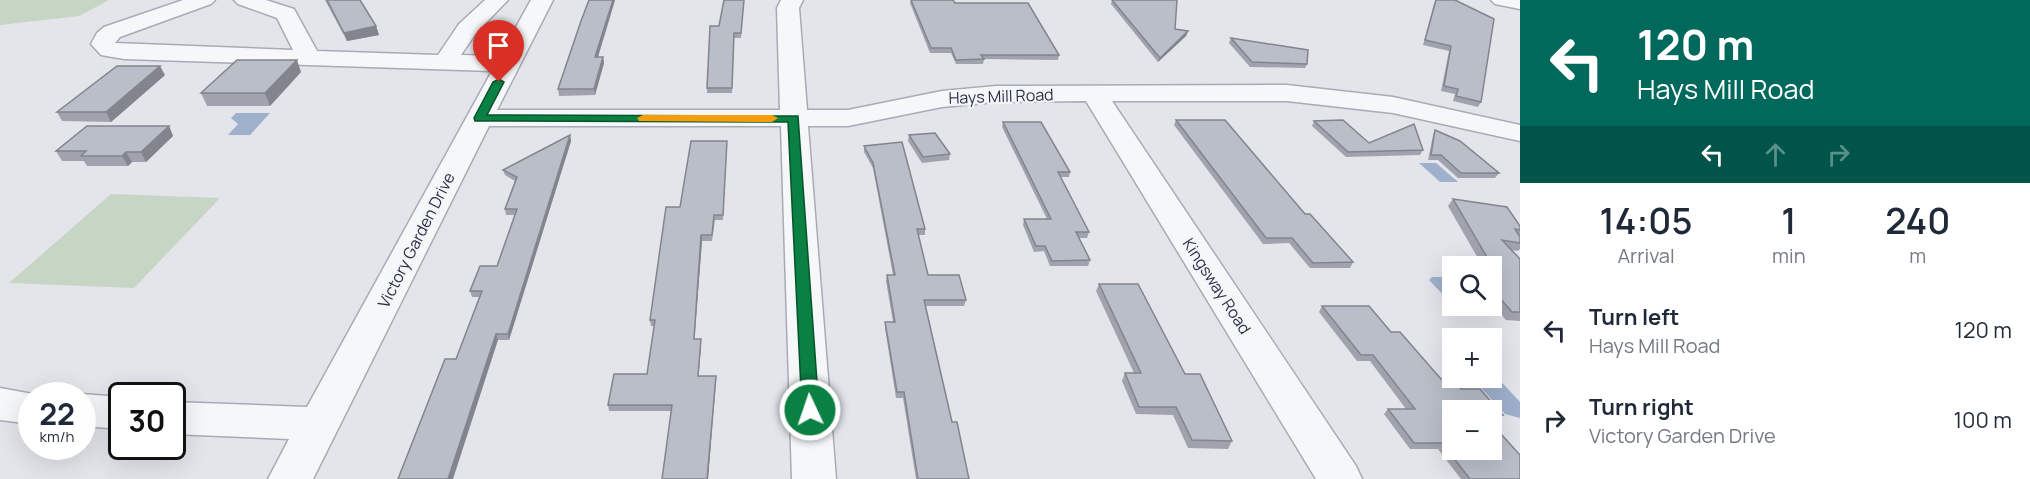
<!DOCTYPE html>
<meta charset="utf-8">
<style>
:root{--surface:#fff;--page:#f6f6f7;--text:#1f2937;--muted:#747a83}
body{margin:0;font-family:Manrope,sans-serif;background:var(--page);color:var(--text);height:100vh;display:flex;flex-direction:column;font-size:22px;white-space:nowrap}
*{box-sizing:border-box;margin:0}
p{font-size:20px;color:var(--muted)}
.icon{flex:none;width:33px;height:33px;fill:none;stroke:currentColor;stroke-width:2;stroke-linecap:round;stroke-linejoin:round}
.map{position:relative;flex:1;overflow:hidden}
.details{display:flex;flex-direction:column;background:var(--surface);width:510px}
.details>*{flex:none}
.banner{background:#00695c;color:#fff;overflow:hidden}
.controls{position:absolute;left:1442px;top:256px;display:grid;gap:12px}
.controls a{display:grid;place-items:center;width:60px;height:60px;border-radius:0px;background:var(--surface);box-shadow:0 6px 24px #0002;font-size:30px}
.speed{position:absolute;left:18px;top:382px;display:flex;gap:12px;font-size:30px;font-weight:700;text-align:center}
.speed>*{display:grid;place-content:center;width:78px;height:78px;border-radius:50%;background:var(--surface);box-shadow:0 6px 24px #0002;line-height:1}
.speed small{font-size:15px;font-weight:400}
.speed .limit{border:3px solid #111;border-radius:9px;background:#fff;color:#111}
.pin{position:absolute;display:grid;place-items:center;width:51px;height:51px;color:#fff;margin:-62px -26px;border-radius:50% 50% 50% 0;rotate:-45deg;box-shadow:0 0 6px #0007}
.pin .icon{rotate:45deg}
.me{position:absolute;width:66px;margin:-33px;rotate:357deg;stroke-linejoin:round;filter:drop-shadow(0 0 4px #0008)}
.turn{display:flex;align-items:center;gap:21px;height:126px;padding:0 18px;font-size:27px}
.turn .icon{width:78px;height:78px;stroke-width:2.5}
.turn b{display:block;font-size:42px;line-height:51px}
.lanes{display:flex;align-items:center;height:57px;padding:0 18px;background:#0003;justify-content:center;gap:30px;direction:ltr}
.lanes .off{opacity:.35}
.eta{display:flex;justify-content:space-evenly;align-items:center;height:102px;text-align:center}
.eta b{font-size:36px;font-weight:600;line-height:42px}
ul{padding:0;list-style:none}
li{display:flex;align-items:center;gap:18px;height:90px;padding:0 18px}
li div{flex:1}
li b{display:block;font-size:22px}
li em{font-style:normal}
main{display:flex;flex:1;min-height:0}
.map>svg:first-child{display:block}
.green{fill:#c7d5c4}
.water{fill:#9eb0cc}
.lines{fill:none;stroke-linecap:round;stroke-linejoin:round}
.minor-casing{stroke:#a8abb6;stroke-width:3}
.minor{fill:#f6f7f9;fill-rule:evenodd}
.wall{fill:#a0a3ad}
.shaded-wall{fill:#82858d}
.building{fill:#babec9;stroke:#82858d;stroke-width:1.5}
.route{fill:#0b8043;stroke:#07532c;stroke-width:1.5}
.slow{fill:#f59e0b}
.labels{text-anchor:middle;stroke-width:4.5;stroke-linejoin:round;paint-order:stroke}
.street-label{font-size:16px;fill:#2a3144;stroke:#f3f5f8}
</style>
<main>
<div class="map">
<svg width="1520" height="479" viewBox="0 0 1520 479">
<rect width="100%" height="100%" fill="#e3e5eb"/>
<g class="green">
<path d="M0 0H109L79 16 0 25Z"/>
<path d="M111 194 220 198 134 288 9 283Z"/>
</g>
<g class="water">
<path d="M236 113H270L250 135H228L238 124 231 118Z"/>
<path d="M1419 163H1436L1458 182H1440Z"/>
<path d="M1432 277H1442L1452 282V304L1429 280Z"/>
<path d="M1491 374H1494L1520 402V418L1505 414 1472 378H1491Z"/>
</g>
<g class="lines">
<defs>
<g id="minor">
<path d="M183 0H215L211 4 120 37 115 43 293 50 277 18 238 4 234 0H266L294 9 317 51 438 55 459 24 485 0H508L476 33 461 55 500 56 531 0H553L497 110H780L777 8 781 0H803L799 8 807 110H848L942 91 996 86 1287 85 1393 97 1520 125V141L1393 113 1287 101H1112L1356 466 1362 479H1316L1086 101 996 102 942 107 848 126H808L836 479H792L781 126H489L313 479H268L289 439 172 434V402L307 407 492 71 124 59 101 55 91 44 97 33 104 27Z"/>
<path d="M1491 0H1520V9L1495 4Z"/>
<path d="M0 388 44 396H32V424L0 420Z"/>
<path d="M82 394 122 397V429L82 426V396H76Z"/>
</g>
</defs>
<use href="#minor" class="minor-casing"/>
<use href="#minor" class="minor"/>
</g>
<g class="wall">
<path d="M325 0H360L376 26 379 35 347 41Z"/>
<path d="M615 0 598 57H603L604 63 595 95 559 96 558 89Z"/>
<path d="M744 0 741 38H734L732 93H707V88L719 26Z"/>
<path d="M911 0H953L955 3 1059 55 1058 60 984 59 983 64H956L951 53H930L910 3Z"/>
<path d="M1112 0 1175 29 1188 31 1186 36 1158 62 1111 4Z"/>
<path d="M1436 0 1481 102 1478 107 1453 101 1455 94 1441 91 1449 51 1423 45 1434 4Z"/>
<path d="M1231 38 1307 64 1305 68 1250 67 1229 43Z"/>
<path d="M301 72 270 106H207L201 93Z"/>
<path d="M165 75 111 122 62 121 57 112Z"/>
<path d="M1176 120 1353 262 1350 268H1310L1289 243 1263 244 1174 125Z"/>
<path d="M1314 121 1369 143 1423 150 1420 155 1346 157 1312 126Z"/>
<path d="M1003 122 1070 172 1069 177H1061L1089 232 1087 238H1078L1090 260 1088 266H1050L1044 251 1034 252 1023 225 1024 219H1047L1002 127Z"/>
<path d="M169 126 173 136 146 162H132L128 166H87L84 161H62L56 151Z"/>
<path d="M1435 130 1499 173 1495 178H1458L1438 160H1428L1433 135Z"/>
<path d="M570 135 571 141 509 340H498L456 359 480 297H472L470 291 497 266 515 215H506L505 209 515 181 505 175 503 170Z"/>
<path d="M909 135 950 154 949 160 922 163 908 141Z"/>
<path d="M727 141 723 220H715L712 241H702L694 339 701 345 698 376 716 382 708 479H662L671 411H609L608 405 647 374 654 326H651L650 320 680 207Z"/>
<path d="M864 146 925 229V235H918L928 275 966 300 964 306H926L952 422 969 479H916L903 398H896L885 328V322H893L886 281 887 275H893L873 168 864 152Z"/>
<path d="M1453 199 1520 226V234L1519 236 1520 237V249L1518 251 1512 250 1520 259V321L1506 320 1491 302V267H1483L1448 206Z"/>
<path d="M1099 284 1185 374 1232 441 1228 449 1188 448 1173 415 1136 414 1122 381 1125 373H1134L1096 291Z"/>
<path d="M1322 306 1391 332 1441 379 1461 389 1503 415 1498 421H1491V411H1452L1520 479H1461L1438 449H1410L1384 414 1388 409H1406L1370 361H1357L1319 312Z"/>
</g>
<g class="shaded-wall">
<path d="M613 0H615L596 63 595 57Z"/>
<path d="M376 26 379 35 347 41 344 33Z"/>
<path d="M1188 31 1186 36 1158 62 1160 58Z"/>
<path d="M603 57 604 63 595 95 594 89Z"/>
<path d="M297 60 301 72 270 106 265 93Z"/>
<path d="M160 66 165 75 111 122 106 112Z"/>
<path d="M169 126 173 136 146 162 141 152Z"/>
<path d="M570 135 571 141 509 340 508 334Z"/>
<path d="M126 152 132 162 128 166 122 156Z"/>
<path d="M701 235 702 241 694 345V339Z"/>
<path d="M496 334 498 340 453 479H448Z"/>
<path d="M701 339V345L698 382V376Z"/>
<path d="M716 376 708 479H707Z"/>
</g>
<g class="building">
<path d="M327 0H360L376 26 344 33Z"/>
<path d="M589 0H613L595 57H603L594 89H558L581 21Z"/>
<path d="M724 0H744L741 33H734L732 88H707L710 26H719Z"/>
<path d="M911 0H953L955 3H1028L1059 55H981L984 59 956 60 951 48H931Z"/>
<path d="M1112 0H1177L1175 29 1188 31 1160 58Z"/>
<path d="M1436 0H1455L1494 19 1481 102 1456 96 1458 89 1444 86 1451 46 1425 40Z"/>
<path d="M1231 38 1308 50 1307 64 1252 62Z"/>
<path d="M237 60H297L265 93H201Z"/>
<path d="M117 66H160L106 112H57Z"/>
<path d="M1176 120H1225L1305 214H1310L1353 262 1313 263 1292 238H1266Z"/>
<path d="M1343 120 1369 143 1414 124 1423 150 1348 152 1314 121Z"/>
<path d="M1003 122H1041L1070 172H1058L1089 232H1076L1090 260 1052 261 1045 246H1036L1024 219H1051Z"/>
<path d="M87 126H169L141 152H126L122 156H81L86 151H56Z"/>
<path d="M1435 130 1460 141 1499 173H1461L1441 155H1431Z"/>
<path d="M935 133 950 154 923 157 909 135Z"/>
<path d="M570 135 508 334H496L448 479H398L445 359H456L482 291H470L480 266H497L517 209H505L517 177 503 170Z"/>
<path d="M691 141H727L723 215H714L712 235H701L694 339H701L698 376H716L707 479H662L672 405H608L614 374H647L655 320H650L666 207H680Z"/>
<path d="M902 142 925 229H917L928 275H959L966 300H924L952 422H957L969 479H918L904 392H897L885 322H895L887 275H895L873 163 864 146Z"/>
<path d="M1453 199 1507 207 1520 226V230L1515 229 1520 237V243L1502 240 1520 259V312H1512L1491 288V270L1495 271Z"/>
<path d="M1099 284H1138L1185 374H1200L1232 441 1192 440 1176 407H1139L1125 373H1141Z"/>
<path d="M1322 306H1369L1391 332H1400L1441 379H1452L1461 389H1480L1503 415H1491V411H1452V450H1491V423L1520 455V479H1470L1442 443H1414L1388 409H1415L1373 355H1361Z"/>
</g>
<path class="route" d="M499 79 504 82 487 115 798 116 819 410 816 415 810 417 804 415 802 410 788 122 475 121 474 118 493 82Z"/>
<path class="slow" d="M643 115H772L778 118 772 122 639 121 637 118Z"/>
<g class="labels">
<g class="street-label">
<text transform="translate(1001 96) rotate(-2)" y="6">Hays Mill Road</text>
<text transform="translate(416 240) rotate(-63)" y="6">Victory Garden Drive</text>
<text transform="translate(1217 286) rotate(57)" y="6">Kingsway Road</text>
</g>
</g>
</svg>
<div class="controls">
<a><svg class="icon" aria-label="search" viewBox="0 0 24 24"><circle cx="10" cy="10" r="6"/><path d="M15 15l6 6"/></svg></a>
<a>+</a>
<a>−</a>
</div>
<div class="speed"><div>22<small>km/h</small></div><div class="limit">30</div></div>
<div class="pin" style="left:499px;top:82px;background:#d93025"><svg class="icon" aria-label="arrive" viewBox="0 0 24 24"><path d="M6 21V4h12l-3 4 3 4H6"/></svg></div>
<svg class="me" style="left:810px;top:410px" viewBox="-20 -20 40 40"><circle r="17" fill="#0b8043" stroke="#fff" stroke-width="3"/><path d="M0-11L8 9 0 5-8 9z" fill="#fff"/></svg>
</div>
<section class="details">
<div class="banner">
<div class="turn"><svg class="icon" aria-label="left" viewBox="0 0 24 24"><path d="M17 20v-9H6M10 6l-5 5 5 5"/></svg><div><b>120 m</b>Hays Mill Road</div></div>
<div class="lanes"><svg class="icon" aria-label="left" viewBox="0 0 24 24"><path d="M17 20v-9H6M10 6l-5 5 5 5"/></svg><svg class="icon off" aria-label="ahead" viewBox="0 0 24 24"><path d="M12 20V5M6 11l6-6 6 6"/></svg><svg class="icon off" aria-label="right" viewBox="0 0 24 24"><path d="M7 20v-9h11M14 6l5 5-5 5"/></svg></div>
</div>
<div class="eta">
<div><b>14:05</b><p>Arrival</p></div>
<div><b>1</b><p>min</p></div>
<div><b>240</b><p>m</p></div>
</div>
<ul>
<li><svg class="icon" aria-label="left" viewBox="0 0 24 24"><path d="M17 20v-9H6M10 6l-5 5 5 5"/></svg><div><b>Turn left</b><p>Hays Mill Road</p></div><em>120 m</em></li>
<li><svg class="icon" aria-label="right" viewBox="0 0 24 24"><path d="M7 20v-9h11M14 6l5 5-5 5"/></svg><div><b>Turn right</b><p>Victory Garden Drive</p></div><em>100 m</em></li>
</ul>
</section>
</main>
